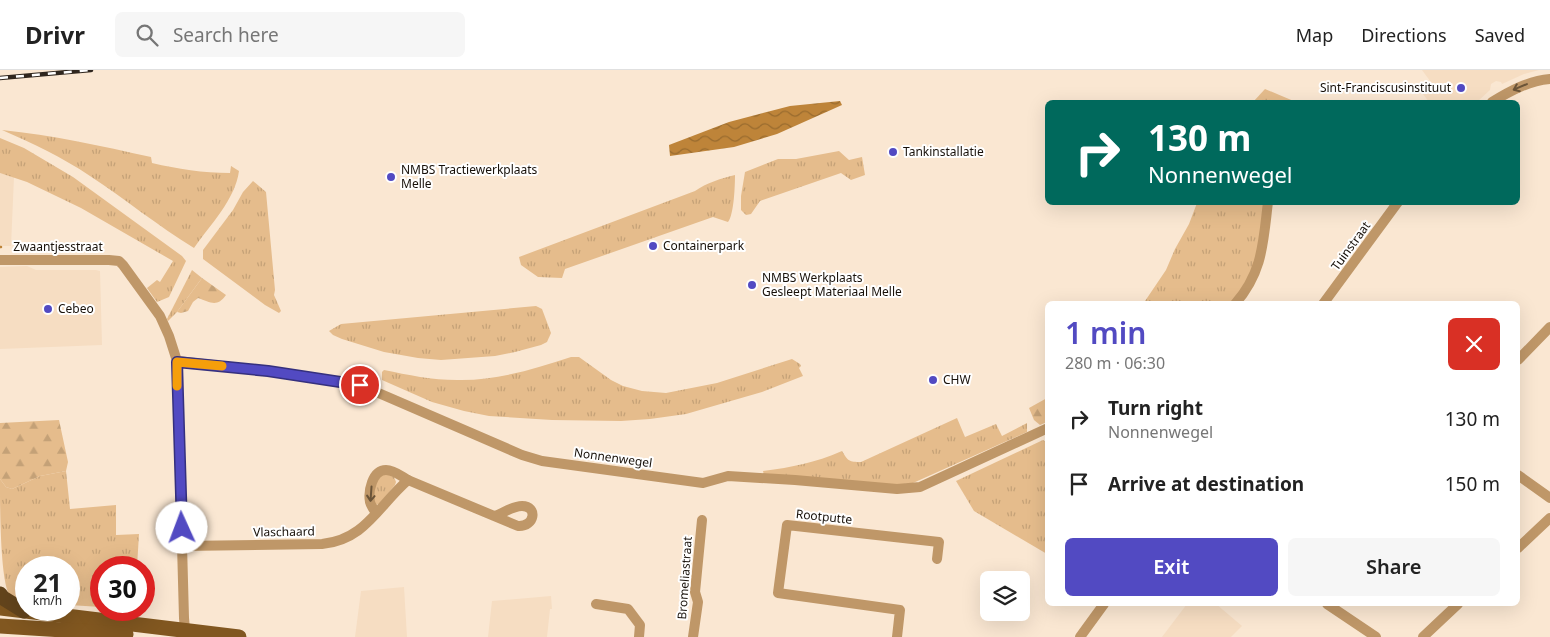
<!DOCTYPE html>
<meta charset="utf-8">
<style>
:root{--surface:#fff;--page:#f6f6f6;--text:#222;--muted:#767676;--line:#e0e0e0;--accent:#524ac2}
body{margin:0;font-family:"Noto Sans",sans-serif;background:var(--page);color:var(--text);height:100vh;display:flex;flex-direction:column;font-size:19px;white-space:nowrap}
*{box-sizing:border-box;margin:0}
p{font-size:16px;color:var(--muted)}
.icon{flex:none;width:28px;height:28px;fill:none;stroke:currentColor;stroke-width:2;stroke-linecap:round;stroke-linejoin:round}
.map{position:relative;flex:1;overflow:hidden}
.drawer{position:absolute;left:1045px;top:231px;width:475px;height:305px;display:flex;flex-direction:column;background:var(--surface);border-radius:8px;box-shadow:0 5px 20px #0002}
.drawer>*{flex:none}
.banner{position:absolute;left:1045px;top:30px;width:475px;height:105px;border-radius:8px;box-shadow:0 5px 20px #0002;background:#00695c;color:#fff;overflow:hidden}
.buttons{position:absolute;left:980px;top:501px;display:grid;gap:10px}
.buttons a{display:grid;place-items:center;width:50px;height:50px;border-radius:8px;background:var(--surface);box-shadow:0 5px 20px #0002;font-size:25px}
.speed{position:absolute;left:15px;top:486px;display:flex;gap:10px;font-size:25px;font-weight:700;text-align:center}
.speed>*{display:grid;place-content:center;width:65px;height:65px;border-radius:50%;background:var(--surface);box-shadow:0 5px 20px #0002;line-height:1}
.speed small{font-size:12px;font-weight:400}
.speed .limit{border:8px solid #d22;background:#fff;color:#111}
.pin{position:absolute;display:grid;place-items:center;width:42px;height:42px;color:#fff;margin:-21px;border:2px solid #fff;border-radius:50%;box-shadow:0 1px 5px #0007}
.me{position:absolute;width:55px;margin:-28px;rotate:358deg;stroke-linejoin:round;filter:drop-shadow(0 0 4px #0008)}
.turn{display:flex;align-items:center;gap:18px;height:105px;padding:0 20px;font-size:22px}
.turn .icon{width:65px;height:65px;stroke-width:2.5}
.turn b{display:block;font-size:35px;line-height:42px}
.round{display:grid;place-items:center;flex:none;width:52px;height:52px;border-radius:8px;background:var(--page)}
.head{display:flex;align-items:center;justify-content:space-between;height:85px;padding:0 20px}
h1{font-size:30px;font-weight:600;line-height:38px;color:var(--accent)}
.action{display:flex;gap:10px;margin-top:auto;padding:10px 20px}
.action a{flex:1;height:58px;border-radius:8px;background:var(--accent);color:#fff;font-size:20px;font-weight:600;line-height:58px;text-align:center}
.action a+a{background:var(--page);color:var(--text)}
ul{padding:0;list-style:none}
li{display:flex;align-items:center;gap:15px;height:65px;padding:0 20px}
li div{flex:1}
li b{display:block;font-size:19px}
li em{font-style:normal}
header{display:flex;align-items:center;gap:30px;box-sizing:border-box;height:70px;padding:0 25px;background:var(--surface);border-bottom:1px solid var(--line)}
header strong{font-size:24px}
nav{display:flex;gap:28px;margin-inline-start:auto;font-size:18px}
.search{width:350px;height:45px;background:var(--page);display:flex;align-items:center;gap:12px;box-sizing:border-box;padding:0 18px;border-radius:8px;color:var(--muted);font-size:19px}
.map>svg:first-child{display:block}
.built{fill:#f6ddc2}
.grass{fill:url(#grass-tufts)}
.forest{fill:url(#forest-firs)}
.water{fill:url(#water-waves)}
.lines{fill:none;stroke-linecap:round;stroke-linejoin:round}
.stream{stroke:#be8439;stroke-width:2.5}
.minor{stroke:#bf9768;stroke-width:10}
.primary{stroke:#815720;stroke-width:15}
.motorway{stroke:#63441c;stroke-width:15}
.rail-casing{stroke:#2f261e;stroke-width:4.5}
.rail{stroke:#fff;stroke-width:2.5;stroke-dasharray:8;stroke-linecap:butt}
.oneway{stroke:#6b5438}
.route-casing{stroke:#35307e;stroke-width:12}
.route{stroke:#524ac2;stroke-width:9}
.slow{stroke:#f59e0b;stroke-width:9}
.poi-dot{fill:#524ac2;stroke:#fff;stroke-width:2}
.labels{text-anchor:middle;stroke-width:4;stroke-linejoin:round;paint-order:stroke}
.poi-label{font-size:12px;fill:#171009;stroke:#fff;text-anchor:start}
.street-label{font-size:12px;fill:#171009;stroke:#fff}
</style>
<header>
<strong>Drivr</strong>
<div class="search"><svg class="icon" aria-label="search" viewBox="0 0 24 24"><circle cx="10" cy="10" r="6"/><path d="M15 15l6 6"/></svg>Search here</div>
<nav><a>Map</a><a>Directions</a><a>Saved</a></nav>
</header>
<div class="map">
<svg width="1550" height="567" viewBox="0 0 1550 567">
<defs>
<pattern id="grass-tufts" width="24" height="20" patternUnits="userSpaceOnUse" patternTransform="scale(1.25)"><rect width="24" height="20" fill="#e5bc8c"/><path d="M3 7l-1-3M5 7V3M7 7l1-3M15 17l-1-3M17 17v-4M19 17l1-3" fill="none" stroke="#c4a177"/></pattern>
<pattern id="forest-firs" width="22" height="20" patternUnits="userSpaceOnUse" patternTransform="scale(1.25)"><rect width="22" height="20" fill="#e5bc8c"/><path d="M5 1l3.5 6h-7zM16 11l3.5 6h-7z" fill="#c4a177"/></pattern>
<pattern id="water-waves" width="16" height="10" patternUnits="userSpaceOnUse" patternTransform="scale(1.25)"><rect width="16" height="10" fill="#be8439"/><path d="M0 5q4-4 8 0t8 0" fill="none" stroke="#996b2e"/></pattern>
</defs>
<rect width="100%" height="100%" fill="#fae7d2"/>
<g class="built">
<path d="M1422 0H1539L1524 4 1502 14 1501 12 1496 11 1491 14 1490 20 1477 32H1429L1423 24 1433 15Z"/>
<path d="M0 103 14 107 11 176H0Z"/>
<path d="M27 196 36 200H96L100 201 102 275 0 279V197Z"/>
<path d="M404 517 407 567H355L361 521Z"/>
<path d="M551 526 552 539H550L547 567H488L492 531Z"/>
<path d="M1187 534H1216L1242 556 1231 567H1162Z"/>
</g>
<g class="grass">
<path d="M1265 19 1296 32H1253Z"/>
<path d="M2 60C52 65 101 76 151 87L152 93C178 99 203 103 230 103L231 96 239 101C235 130 210 155 194 178 158 156 125 129 90 106 62 87 32 73 2 60Z"/>
<path d="M0 68 24 78 73 107 182 186 186 191 169 227 157 232 147 218 157 210 160 212 173 191 81 138 27 112 0 103Z"/>
<path d="M839 81 849 90 862 87 865 105 851 110 841 103 760 131 751 144 746 145 741 140V126L745 102 778 89H796Z"/>
<path d="M735 105C735 115 734 145 728 152L713 147 565 199 562 208 538 207 521 195 519 187 695 121C706 113 722 108 735 105Z"/>
<path d="M253 111 266 122 275 220 274 225 281 241 279 243 265 235 203 189V180L233 140 243 122Z"/>
<path d="M1197 133H1264L1259 180 1248 210 1231 234H1143L1166 200 1175 179 1189 154Z"/>
<path d="M192 200 202 208 177 242 168 251 167 249Z"/>
<path d="M536 236 542 239 551 263 547 272 541 275 515 282 495 286 441 290 418 288 384 282 342 269 333 265 329 261 341 254Z"/>
<path d="M571 287H579L611 310 623 316 642 321 666 323 717 313 792 289 800 294 801 296 799 298 803 306 762 322 686 344 650 349 621 351 552 350 489 346 464 341 432 332 382 310V302L384 300C408 305 432 310 457 310 496 311 534 299 571 287Z"/>
<path d="M957 348 965 367 996 354 1002 366 1027 353V362L913 413 895 415 764 405 763 401C793 397 814 393 842 381 848 391 849 392 861 392Z"/>
<path d="M1043 370 1048 373 1047 484 974 441 956 411Z"/>
<path d="M66 401 70 439 116 435V465L139 464 137 497 101 498V537L69 535V498H26V531C20 530 13 530 9 524 0 508 0 433 0 409L6 417 12 419 40 406Z"/>
<path d="M384 403 394 407 396 412 395 415 379 434 376 435 373 431 376 410Z"/>
</g>
<g class="forest">
<path d="M202 208 226 225C217 238 210 232 198 228L193 232 188 241 181 243 177 242Z"/>
<path d="M1047 328V352L1040 355 1034 350 1029 338Z"/>
<path d="M59 350 68 392 66 401 40 406 12 419 6 417 0 409V353Z"/>
</g>
<path class="water" d="M840 31 842 35 777 64 734 77 670 86 669 75 729 52 790 36Z"/>
<g class="lines">
<path class="stream" d="M0 177H1"/>
<g class="minor">
<path d="M1492 32C1510 21 1528 11 1550 9"/>
<path d="M0 190H109L119 191 123 195 160 246 169 266 177 291 184 548 185 560 189 565"/>
<path d="M1235 234C1263 202 1263 173 1268 132"/>
<path d="M1323 234 1398 132"/>
<path d="M1518 290 1550 257"/>
<path d="M177 291 268 301 360 315 522 385 542 391 703 413 728 406 795 410 897 419 920 417 1048 358"/>
<path d="M1518 405 1550 428"/>
<path d="M376 443C374 440 371 436 370 432 368 422 372 400 386 400 394 400 401 406 408 410L518 456C535 457 538 436 522 436 512 436 504 443 495 446"/>
<path d="M182 476 322 474C365 470 378 436 408 410"/>
<path d="M1518 478 1550 448"/>
<path d="M596 534 628 539 640 555 639 567"/>
<path d="M1327 534 1376 567"/>
<path d="M693 567 698 532 695 522 702 450"/>
<path d="M897 567 900 540 778 523 787 455 939 472 937 489"/>
<path d="M1080 567 1104 534"/>
<path d="M1423 567 1458 534"/>
</g>
<g class="primary">
<path d="M0 538 239 567"/>
<path d="M0 556 126 564"/>
</g>
<path class="motorway" d="M0 524 3 528 24 541"/>
<defs>
<path id="rail" d="M0 8 91 0"/>
</defs>
<use href="#rail" class="rail-casing"/>
<use href="#rail" class="rail"/>
</g>
<defs><path id="oneway-shaft" d="M-6 0H5M1.5-3L5.5 0L1.5 3" fill="none" stroke-width="1.6" stroke-linecap="round" stroke-linejoin="round" transform="scale(1.25)"/></defs>
<g class="oneway">
<use href="#oneway-shaft" transform="translate(1520 17) rotate(157)"/>
<use href="#oneway-shaft" transform="translate(371 424) rotate(94)"/>
</g>
<g class="lines">
<defs>
<path id="route" d="M182 458 177 292 268 301 360 315"/>
</defs>
<use href="#route" class="route-casing"/>
<use href="#route" class="route"/>
<path class="slow" d="M177 316V292L222 296"/>
</g>
<g class="poi-dot">
<circle cx="1461" cy="18" r="5"/>
<circle cx="893" cy="82" r="5"/>
<circle cx="391" cy="107" r="5"/>
<circle cx="653" cy="176" r="5"/>
<circle cx="752" cy="215" r="5"/>
<circle cx="48" cy="239" r="5"/>
<circle cx="933" cy="310" r="5"/>
</g>
<g class="labels">
<g class="poi-label">
<text x="1451" y="22" text-anchor="end">Sint-Franciscusinstituut</text>
<text x="903" y="86">Tankinstallatie</text>
<text x="401" y="104">NMBS Tractiewerkplaats<tspan x="401" dy="14">Melle</tspan></text>
<text x="663" y="180">Containerpark</text>
<text x="762" y="212">NMBS Werkplaats<tspan x="762" dy="14">Gesleept Materiaal Melle</tspan></text>
<text x="58" y="243">Cebeo</text>
<text x="943" y="314">CHW</text>
</g>
<g class="street-label">
<text transform="translate(1351 176) rotate(-54)" y="4">Tuinstraat</text>
<text x="58" y="181">Zwaantjesstraat</text>
<text transform="translate(613 388) rotate(8)" y="4">Nonnenwegel</text>
<text transform="translate(824 447) rotate(6)" y="4">Rootputte</text>
<text transform="translate(284 462) rotate(-1)" y="4">Vlaschaard</text>
<text transform="translate(685 508) rotate(-86)" y="4">Bromeliastraat</text>
</g>
</g>
</svg>
<div class="buttons">
<a><svg class="icon" aria-label="layers" viewBox="0 0 24 24"><path d="M12 4l9 5-9 5-9-5zM3 14l9 5 9-5"/></svg></a>
</div>
<div class="speed"><div>21<small>km/h</small></div><div class="limit">30</div></div>
<div class="pin" style="left:360px;top:315px;background:#d93025"><svg class="icon" aria-label="arrive" viewBox="0 0 24 24"><path d="M6 21V4h12l-3 4 3 4H6"/></svg></div>
<svg class="me" style="left:182px;top:458px" viewBox="-20 -20 40 40"><circle r="19" fill="#fff"/><path d="M0-13L10 11 0 6-10 11z" fill="#524ac2"/></svg>
<div class="banner">
<div class="turn"><svg class="icon" aria-label="right" viewBox="0 0 24 24"><path d="M7 20v-9h11M14 6l5 5-5 5"/></svg><div><b>130 m</b>Nonnenwegel</div></div>
</div>
<section class="drawer">
<div class="head"><div><h1>1 min</h1><p>280 m · 06:30</p></div><a class="round" style="background:#d93025;color:#fff"><svg class="icon" aria-label="close" viewBox="0 0 24 24"><path d="M6 6l12 12M18 6L6 18"/></svg></a></div>
<ul>
<li><svg class="icon" aria-label="right" viewBox="0 0 24 24"><path d="M7 20v-9h11M14 6l5 5-5 5"/></svg><div><b>Turn right</b><p>Nonnenwegel</p></div><em>130 m</em></li>
<li><svg class="icon" aria-label="arrive" viewBox="0 0 24 24"><path d="M6 21V4h12l-3 4 3 4H6"/></svg><div><b>Arrive at destination</b></div><em>150 m</em></li>
</ul>
<div class="action"><a>Exit</a><a>Share</a></div>
</section>
</div>
